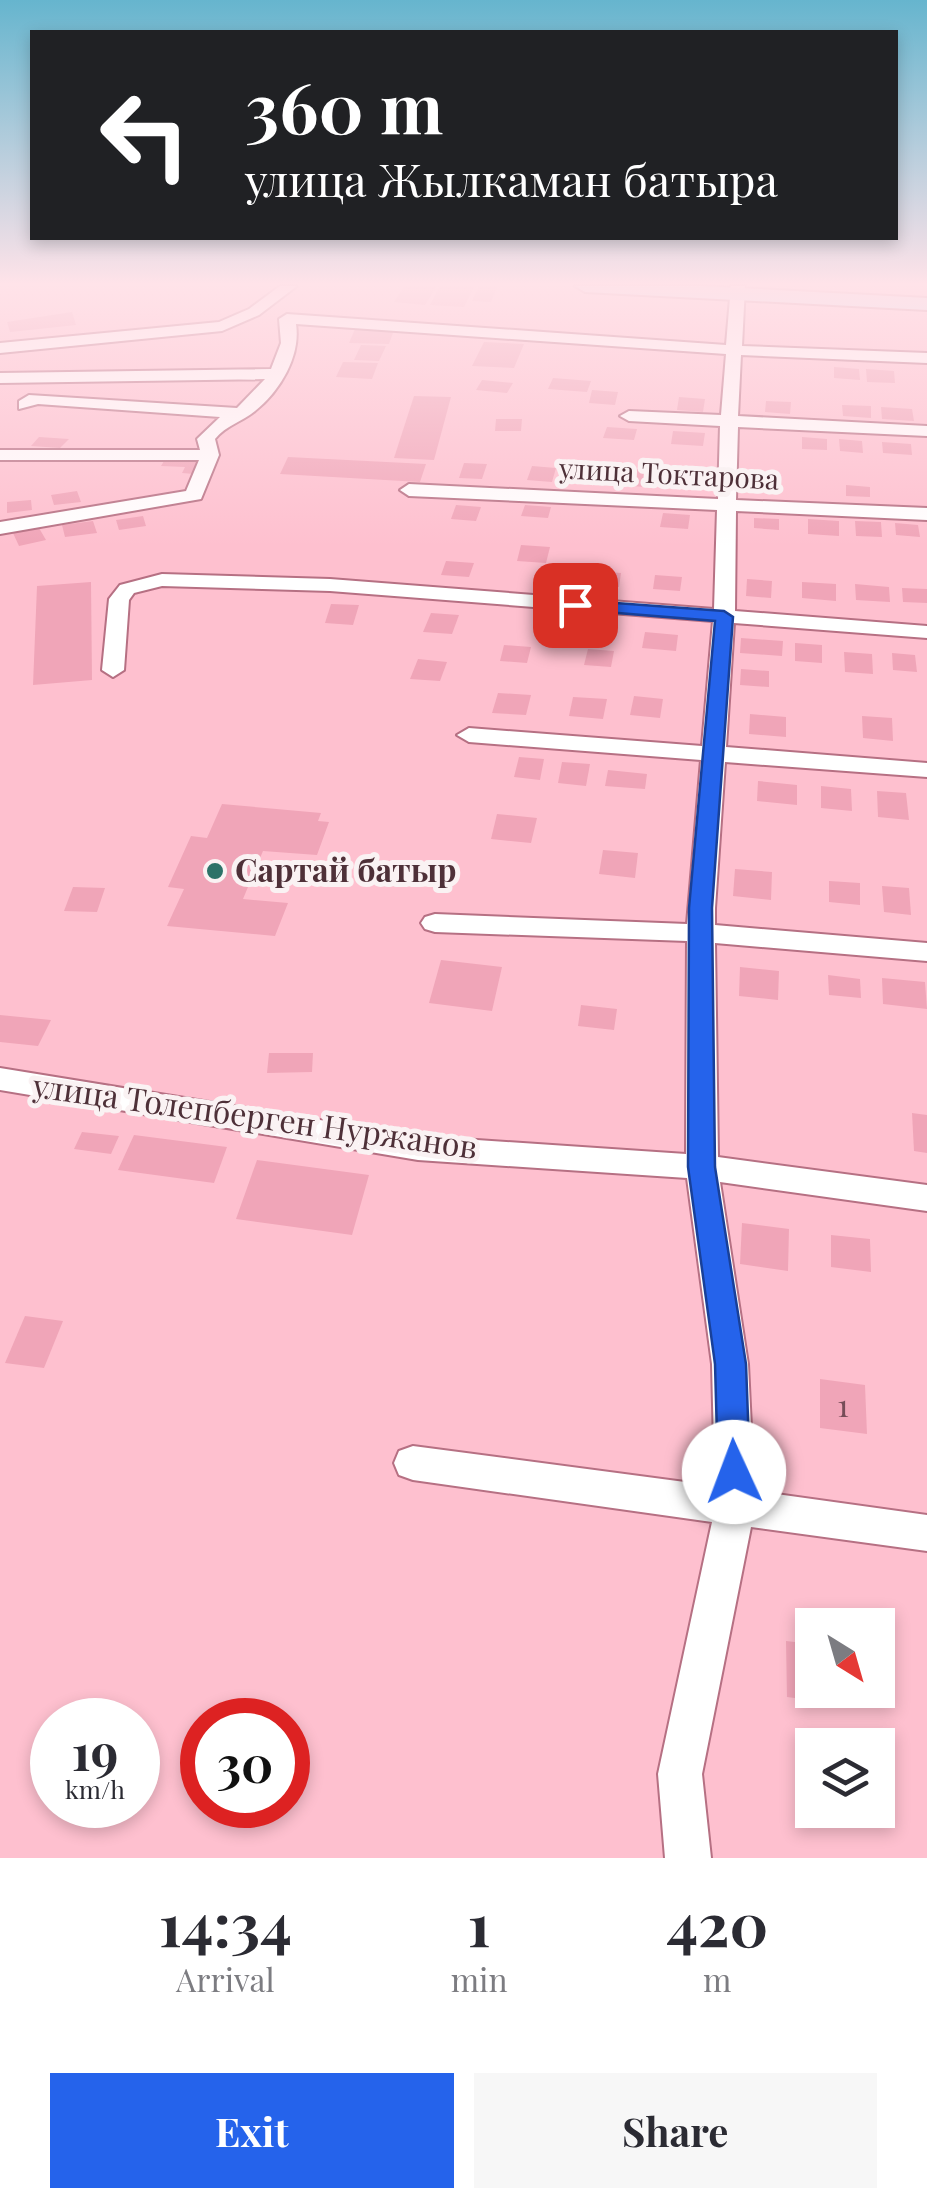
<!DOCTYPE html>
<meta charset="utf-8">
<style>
:root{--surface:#fff;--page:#f7f7f7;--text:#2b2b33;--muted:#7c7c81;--accent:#2563eb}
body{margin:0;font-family:"Playfair Display",serif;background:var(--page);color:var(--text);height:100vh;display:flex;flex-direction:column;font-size:38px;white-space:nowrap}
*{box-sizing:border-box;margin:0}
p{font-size:32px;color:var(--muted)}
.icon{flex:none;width:55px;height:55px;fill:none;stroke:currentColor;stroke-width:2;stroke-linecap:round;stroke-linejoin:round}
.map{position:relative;height:1858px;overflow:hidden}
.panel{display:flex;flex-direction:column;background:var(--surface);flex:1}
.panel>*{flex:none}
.banner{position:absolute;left:30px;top:30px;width:868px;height:210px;border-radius:0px;box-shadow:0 5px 15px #0003;background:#202124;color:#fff;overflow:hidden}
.needle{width:65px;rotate:143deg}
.buttons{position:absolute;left:795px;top:1608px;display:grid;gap:20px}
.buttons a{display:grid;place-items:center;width:100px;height:100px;border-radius:0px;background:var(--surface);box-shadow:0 5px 15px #0003;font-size:50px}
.speed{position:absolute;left:30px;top:1698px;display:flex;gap:20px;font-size:50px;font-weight:700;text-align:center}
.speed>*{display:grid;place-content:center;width:130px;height:130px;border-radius:50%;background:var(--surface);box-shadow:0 5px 15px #0003;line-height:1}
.speed small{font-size:25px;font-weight:400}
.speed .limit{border:15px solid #d22;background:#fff;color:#111}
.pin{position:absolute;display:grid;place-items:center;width:85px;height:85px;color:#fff;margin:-42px;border-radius:20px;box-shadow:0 5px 15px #0006}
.me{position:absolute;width:110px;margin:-55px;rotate:358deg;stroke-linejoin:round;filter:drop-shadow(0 0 8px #0008)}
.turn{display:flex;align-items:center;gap:35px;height:210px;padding:0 50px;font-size:45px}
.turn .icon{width:130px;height:130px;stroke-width:2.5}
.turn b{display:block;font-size:70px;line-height:85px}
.eta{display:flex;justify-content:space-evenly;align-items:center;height:170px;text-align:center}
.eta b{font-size:60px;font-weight:700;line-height:70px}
.action{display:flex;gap:20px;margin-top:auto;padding:20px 50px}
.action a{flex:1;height:115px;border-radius:0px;background:var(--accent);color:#fff;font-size:40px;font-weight:700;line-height:115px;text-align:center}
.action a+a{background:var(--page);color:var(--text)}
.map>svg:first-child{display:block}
.building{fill:#f0a5b8}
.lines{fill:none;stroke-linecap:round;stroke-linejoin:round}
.street-casing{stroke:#b67083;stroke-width:4}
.secondary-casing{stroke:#b67083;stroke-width:4}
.street{fill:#fff;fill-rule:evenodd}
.secondary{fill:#d5e9f9;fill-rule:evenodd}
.route{fill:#2563eb;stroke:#184099;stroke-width:2.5}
.poi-dot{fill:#2c7268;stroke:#faf2f3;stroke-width:4}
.labels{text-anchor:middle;stroke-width:10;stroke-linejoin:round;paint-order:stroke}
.far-street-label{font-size:28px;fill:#4e3038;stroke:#faf2f3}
.poi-label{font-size:32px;font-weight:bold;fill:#4e3038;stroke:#faf2f3;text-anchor:start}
.street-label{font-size:32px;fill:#4e3038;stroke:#faf2f3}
.near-number-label{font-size:32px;fill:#764d58}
</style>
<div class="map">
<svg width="927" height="1858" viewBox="0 0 927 1858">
<rect width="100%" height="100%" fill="#fec0cf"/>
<g class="building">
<path d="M405 286H437L425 305 394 302Z"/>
<path d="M440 286H464L474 287 464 307 430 305Z"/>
<path d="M479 286 497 287 491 302 472 301Z"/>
<path d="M72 312 76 325 10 332 7 322Z"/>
<path d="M355 329 394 330 389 344 349 343Z"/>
<path d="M484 342 524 344 514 368 472 366Z"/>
<path d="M361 345 386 346 379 361 354 360Z"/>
<path d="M343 362 378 363 372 379 336 377Z"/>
<path d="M834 367 859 369 860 380 834 378Z"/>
<path d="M866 369 894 371 895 383 867 382Z"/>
<path d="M553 378 591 381 587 392 548 389Z"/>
<path d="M482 380 513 383 507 393 476 390Z"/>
<path d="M592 390 618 392 615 405 589 403Z"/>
<path d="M414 396 451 397 434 460 394 458Z"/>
<path d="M679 397 705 399 703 412 677 410Z"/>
<path d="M766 401 791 402 790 414 765 412Z"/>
<path d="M842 405 871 406V418L843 416Z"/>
<path d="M881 407 912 409 914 421 882 419Z"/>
<path d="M496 419H522L521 431H495Z"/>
<path d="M607 427 637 429 634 440 603 438Z"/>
<path d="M673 431 705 433 703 446 671 444Z"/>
<path d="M39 437 69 439 60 448 31 446Z"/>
<path d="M802 437 827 439V450L802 449Z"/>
<path d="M839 439 862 441 863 453 840 451Z"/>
<path d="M882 442 911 444 912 455 883 453Z"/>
<path d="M288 457 426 464 420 482 280 474Z"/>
<path d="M164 461 200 462 194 474 182 473 185 467 161 466Z"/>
<path d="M464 463 487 464 482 479 459 478Z"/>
<path d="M532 466 556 468 552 482 527 480Z"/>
<path d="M612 467 648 470 643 487 607 483Z"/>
<path d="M666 473 696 475 694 489 664 487Z"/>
<path d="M752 479 777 481 776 493 751 491Z"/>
<path d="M846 485 870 487V497L846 496Z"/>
<path d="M77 491 81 502 54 505 51 495Z"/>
<path d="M31 500 32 510 7 513V502Z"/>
<path d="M456 505 481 507 476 521 451 519Z"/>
<path d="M525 505 551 507 548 518 521 516Z"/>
<path d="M663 513 690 515 688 529 660 527Z"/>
<path d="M143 516 146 526 119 530 116 520Z"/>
<path d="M754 518 779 519V530L754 528Z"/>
<path d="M808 519 839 521V536L808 534Z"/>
<path d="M93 521 97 533 65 537 62 525Z"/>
<path d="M855 521 881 522 882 537 856 536Z"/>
<path d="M895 523 918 525 920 537 896 535Z"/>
<path d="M39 528 46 540 19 546 13 533Z"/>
<path d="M521 545 550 547 546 563 517 561Z"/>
<path d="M446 561 474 563 469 577 441 575Z"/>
<path d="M593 571 621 573 619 587 591 585Z"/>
<path d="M655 575 682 577 680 591 653 589Z"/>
<path d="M747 579 772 581 771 598 746 596Z"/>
<path d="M91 582 92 680 33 685 37 586Z"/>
<path d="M802 582 836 584V601L802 598Z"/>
<path d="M855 584 889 587 890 602 856 600Z"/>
<path d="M902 588 927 589V603L903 602Z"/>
<path d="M331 604 359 605 353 625 325 623Z"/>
<path d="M431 613 459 615 452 634 423 632Z"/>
<path d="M645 632 678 635 676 651 642 648Z"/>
<path d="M741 638 783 641 782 656 740 653Z"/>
<path d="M795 643 822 645V663L795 661Z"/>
<path d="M504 645 531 647 527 663 500 661Z"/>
<path d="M588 649 614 651 611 667 584 665Z"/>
<path d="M844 652 872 654 873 674 845 672Z"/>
<path d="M892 653 915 655 917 672 893 670Z"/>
<path d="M418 659 447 662 440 681 410 679Z"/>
<path d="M741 669 769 671V687L740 685Z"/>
<path d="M498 693 531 695 526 715 492 713Z"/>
<path d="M634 696 663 699 660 718 630 715Z"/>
<path d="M573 697 607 699 603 719 569 716Z"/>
<path d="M750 714 786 717V737L749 734Z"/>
<path d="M862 716 892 718 893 741 863 738Z"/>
<path d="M519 757 544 759 540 780 514 777Z"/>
<path d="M562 762 590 764 586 786 558 783Z"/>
<path d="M608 770 647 774 645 789 605 786Z"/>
<path d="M758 781 797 785V805L757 801Z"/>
<path d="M821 786 851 789 852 811 821 808Z"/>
<path d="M877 791 906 793 909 820 878 817Z"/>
<path d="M222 804 321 813 318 821 329 822 317 855 263 851 243 899 288 903 275 936 167 926 184 889 168 887 191 836 207 838Z"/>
<path d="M497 814 537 818 531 843 491 839Z"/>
<path d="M603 850 638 853 635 878 599 874Z"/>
<path d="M735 869 772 872 771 900 733 896Z"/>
<path d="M829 881 860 883V905L829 902Z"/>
<path d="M882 886 909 888 911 915 884 912Z"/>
<path d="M73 887 105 888 97 912 64 911Z"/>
<path d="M441 960 502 967 492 1011 429 1003Z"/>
<path d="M740 967 779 971 778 1000 739 996Z"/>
<path d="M828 975 860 979 861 998 829 995Z"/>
<path d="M882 978 925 982 927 1009 883 1004Z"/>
<path d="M581 1005 617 1009 614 1030 578 1026Z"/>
<path d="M0 1015 51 1020 38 1046 0 1042Z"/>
<path d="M269 1053H313L312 1072 267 1073Z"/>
<path d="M912 1113 927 1115V1153L914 1151Z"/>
<path d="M82 1132 119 1136 111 1154 74 1149Z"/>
<path d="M134 1135 227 1147 214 1183 118 1170Z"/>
<path d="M257 1160 369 1175 352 1235 236 1219Z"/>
<path d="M742 1223 789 1229 788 1271 740 1264Z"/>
<path d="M831 1235 870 1239 871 1272 831 1267Z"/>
<path d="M25 1316 63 1321 44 1368 5 1363Z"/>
<path d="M820 1379 865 1385 867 1434 820 1428Z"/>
<path d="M786 1641 812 1644V1690H848L849 1705 787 1697Z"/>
</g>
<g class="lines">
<defs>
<g id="street">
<path d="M280 286H297L259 315 222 331 0 353V343L219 322 249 309Z"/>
<path d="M731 286H745L742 346 927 353V363L741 355 738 416 927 426V436L738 427 736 500 927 508V520L736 511 735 611 927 626V638L734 623 726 747 927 763V777L725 762 715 908V925L927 943V961L715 943 718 1157 927 1185V1211L720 1182 748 1364 754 1491 927 1515V1551L751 1527 702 1774 711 1858H665L658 1774 712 1522 413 1480 399 1475 394 1463 399 1451 413 1446 715 1486 712 1364 687 1178 418 1160 0 1090V1068L418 1136 686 1154 687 941 435 932 425 929 421 923 425 917 435 914 687 924 701 760 469 742 457 735 469 728 702 746 713 621 330 591 162 586 134 593 129 600 124 670 113 677 102 670 109 599 120 585 162 574 330 579 714 609 717 510 409 496 400 490 409 484 718 499 720 426 629 421 620 416 629 411 721 415 726 354 296 324C301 356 280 391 255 411 242 422 226 425 215 439L219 455 201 499 0 534V522L186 491 199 460H0V450H200L197 439 220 417 38 404 19 409V401L29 395 237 408 265 379 0 383V373L271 369 281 343 279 319 287 314 726 345Z"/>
</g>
<path id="secondary" d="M575 286H701L927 298V310L585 292Z"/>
</defs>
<use href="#street" class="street-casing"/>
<use href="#secondary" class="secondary-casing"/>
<use href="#street" class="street"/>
<use href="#secondary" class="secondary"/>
</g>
<linearGradient id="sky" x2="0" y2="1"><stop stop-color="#66b5ce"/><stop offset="0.52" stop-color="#ffe3e9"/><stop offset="1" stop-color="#ffe3e9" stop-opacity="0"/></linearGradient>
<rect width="927" height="546" fill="url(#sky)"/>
<path class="route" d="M575 600 724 611 733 617 712 908 715 1167 746 1364 750 1472 745 1482 734 1486 723 1482 718 1472 715 1364 688 1167 689 908 715 621 569 609V602Z"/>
<circle class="poi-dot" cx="215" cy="871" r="10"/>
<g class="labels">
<g class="far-street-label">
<text transform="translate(669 474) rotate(3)" y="10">улица Токтарова</text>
</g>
<g class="poi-label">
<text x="235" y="882">Сартай батыр</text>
</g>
<g class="street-label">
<text transform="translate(255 1117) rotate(8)" y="11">улица Толепберген Нуржанов</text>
</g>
<g class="near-number-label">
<text x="843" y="1417">1</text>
</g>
</g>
</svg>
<div class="buttons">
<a><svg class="needle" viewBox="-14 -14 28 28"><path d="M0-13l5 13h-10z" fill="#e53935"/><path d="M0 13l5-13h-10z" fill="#7c7c81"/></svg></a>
<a><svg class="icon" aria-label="layers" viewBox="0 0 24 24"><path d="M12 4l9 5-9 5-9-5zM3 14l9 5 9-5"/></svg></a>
</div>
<div class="speed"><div>19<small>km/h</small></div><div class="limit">30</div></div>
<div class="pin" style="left:575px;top:605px;background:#d93025"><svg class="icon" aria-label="arrive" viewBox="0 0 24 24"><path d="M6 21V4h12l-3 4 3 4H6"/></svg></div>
<svg class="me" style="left:734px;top:1472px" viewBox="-20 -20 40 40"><circle r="19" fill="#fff"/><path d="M0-13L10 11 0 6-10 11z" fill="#2563eb"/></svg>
<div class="banner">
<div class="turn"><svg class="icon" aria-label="left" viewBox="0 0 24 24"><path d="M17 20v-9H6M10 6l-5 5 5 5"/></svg><div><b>360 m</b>улица Жылкаман батыра</div></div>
</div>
</div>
<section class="panel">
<div class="eta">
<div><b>14:34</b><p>Arrival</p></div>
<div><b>1</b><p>min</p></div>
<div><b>420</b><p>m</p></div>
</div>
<div class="action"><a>Exit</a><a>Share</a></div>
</section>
